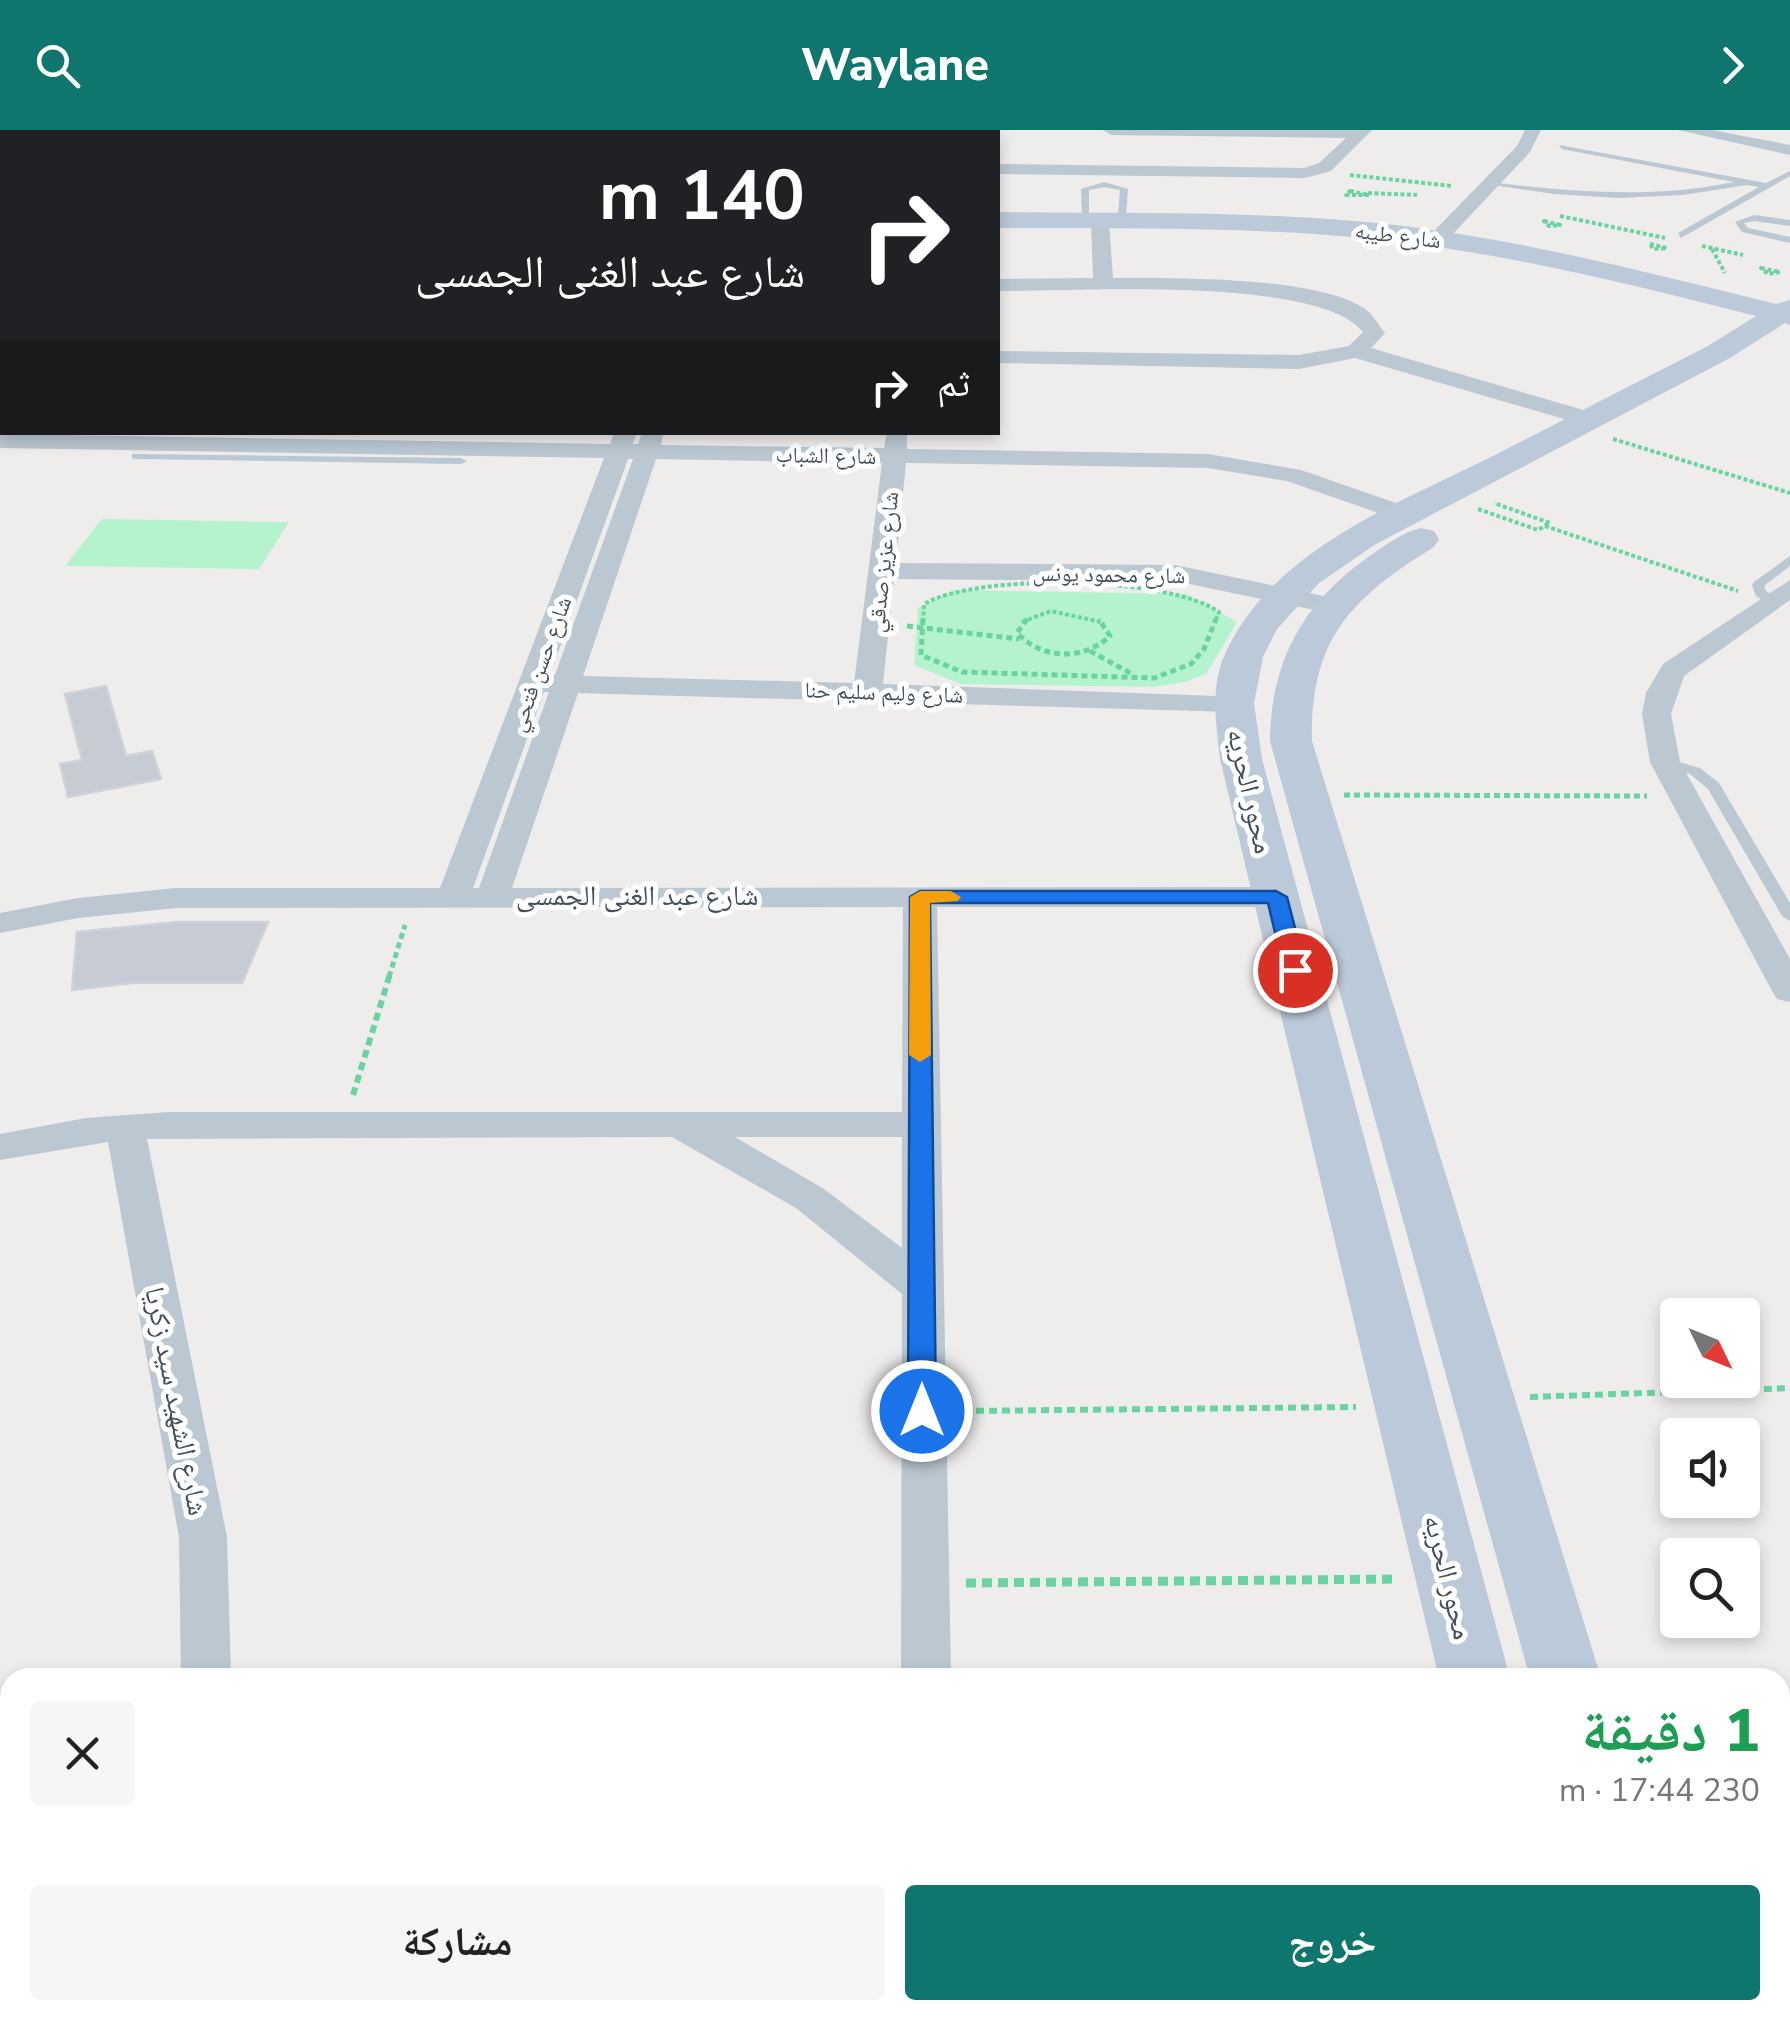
<!DOCTYPE html>
<html lang="ar">
<meta charset="utf-8">
<style>
:root{--surface:#fff;--page:#f6f6f6;--text:#222;--muted:#767676;--accent:#0f766e}
body{margin:0;font-family:"Nunito Sans","Noto Naskh Arabic",sans-serif;background:var(--page);color:var(--text);direction:rtl;height:100vh;display:flex;flex-direction:column;font-size:38px;white-space:nowrap}
*{box-sizing:border-box;margin:0}
p{font-size:32px;color:var(--muted)}
.icon{flex:none;width:55px;height:55px;fill:none;stroke:currentColor;stroke-width:2;stroke-linecap:round;stroke-linejoin:round}
.map{position:relative;flex:1;overflow:hidden;direction:ltr}
.panel{position:absolute;left:0px;top:1538px;width:1790px;height:352px;display:flex;flex-direction:column;background:var(--surface);border-radius:30px 30px 0 0;box-shadow:0 5px 15px #0003;direction:rtl}
.panel>*{flex:none}
.top-card{position:absolute;left:0px;top:0px;width:1000px;height:305px;box-shadow:0 5px 15px #0003;direction:rtl;background:#202124;color:#fff;overflow:hidden}
.needle{width:65px;rotate:133deg}
.fabs{position:absolute;left:1660px;top:1168px;display:grid;gap:20px}
.fabs a{display:grid;place-items:center;width:100px;height:100px;border-radius:10px;background:var(--surface);box-shadow:0 5px 15px #0003;font-size:50px}
.pin{position:absolute;display:grid;place-items:center;width:85px;height:85px;color:#fff;margin:-42px;border:5px solid #fff;border-radius:50%;box-shadow:0 2px 10px #0007}
.me{position:absolute;width:110px;margin:-55px;rotate:0deg;stroke-linejoin:round;filter:drop-shadow(0 0 8px #0008)}
.turn{display:flex;align-items:center;gap:35px;height:210px;padding:0 30px;font-size:45px}
.turn .icon{width:130px;height:130px;stroke-width:2.5}
.turn b{display:block;font-size:70px;line-height:85px}
.then{display:flex;align-items:center;height:95px;padding:0 30px;background:#0003;gap:20px;font-size:38px}
.round{display:grid;place-items:center;flex:none;width:105px;height:105px;border-radius:10px;background:var(--page)}
.head{display:flex;align-items:center;justify-content:space-between;height:170px;padding:0 30px}
h1{font-size:60px;font-weight:800;line-height:75px;color:#1e9e55}
.button{display:flex;gap:20px;margin-top:auto;padding:20px 30px}
.button a{flex:1;height:115px;border-radius:10px;background:var(--accent);color:#fff;font-size:40px;font-weight:800;line-height:115px;text-align:center}
.button a+a{background:var(--page);color:var(--text)}
header{display:flex;justify-content:space-between;align-items:center;height:130px;padding:0 30px;background:var(--accent);color:#fff;font-size:45px;font-weight:800}
.map>svg:first-child{display:block}
.green{fill:#b4f3cd}
.building{fill:#c7cbd3;stroke:#cfd2d9;stroke-width:2.5}
.lines{fill:none;stroke-linecap:round;stroke-linejoin:round}
.path-far3{stroke:#69d4a1;stroke-width:4;stroke-dasharray:4 2.5;stroke-linecap:butt}
.path-far2{stroke:#69d4a1;stroke-width:5;stroke-dasharray:6 4;stroke-linecap:butt}
.path-far1{stroke:#69d4a1;stroke-width:6;stroke-dasharray:8 5;stroke-linecap:butt}
.path{stroke:#69d4a1;stroke-width:9;stroke-dasharray:10 6;stroke-linecap:butt}
.lane{fill:#bbc7d1;fill-rule:evenodd}
.street{fill:#bbc7d1;fill-rule:evenodd}
.secondary{fill:#bcc9d8;fill-rule:evenodd}
.route{fill:#1a73e8;stroke:#114b97;stroke-width:2.5}
.slow{fill:#f59e0b}
.labels{text-anchor:middle;stroke-width:10;stroke-linejoin:round;paint-order:stroke}
.far-street-label{font-size:22px;fill:#434f5b;stroke:#fff}
.street-label{font-size:28px;fill:#434f5b;stroke:#fff}
</style>
<header><svg class="icon" aria-label="forward" viewBox="0 0 24 24"><path d="M9 5l7 7-7 7"/></svg>Waylane<svg class="icon" aria-label="search" viewBox="0 0 24 24"><circle cx="10" cy="10" r="6"/><path d="M15 15l6 6"/></svg></header>
<div class="map">
<svg width="1790" height="1889" viewBox="0 0 1790 1889">
<rect width="100%" height="100%" fill="#efecec"/>
<g class="green">
<path d="M102 389H103L289 392 259 439 65 436Z"/>
<path d="M955 460 1186 464 1237 492 1207 543 1186 552 1153 557 961 554 914 535 918 478Z"/>
</g>
<g class="building">
<path d="M106 556 126 626 152 621 161 649 68 667 60 634 82 630 65 564Z"/>
<path d="M177 792H268L242 853H132L72 860 77 802Z"/>
</g>
<g class="lines">
<g class="path-far3">
<path d="M39 0 81 2"/>
<path d="M466 0 475 2"/>
<path d="M605 0 711 2"/>
<path d="M411 1 432 0"/>
<path d="M315 2 359 0"/>
<path d="M384 2 388 0"/>
<path d="M1350 45 1452 56"/>
<path d="M1350 61 1369 65H1346Z"/>
<path d="M1368 63 1417 65"/>
<path d="M1560 86 1665 108"/>
<path d="M1544 91 1560 95 1549 96Z"/>
<path d="M1650 114 1667 118 1653 119Z"/>
<path d="M1702 116 1743 125"/>
<path d="M1712 119 1725 143"/>
<path d="M1761 138 1780 142 1768 144Z"/>
<path d="M1613 309 1790 363"/>
<path d="M1478 379 1538 400 1550 393 1494 373"/>
<path d="M1545 396 1738 461"/>
<path d="M923 492 924 474C977 443 1168 446 1219 482L1215 492"/>
<path d="M1022 492 1051 481 1101 492"/>
</g>
<g class="path-far2">
<path d="M923 489 921 525 962 542 1154 548 1191 534 1204 519 1216 489"/>
<path d="M1027 489 1017 503C1043 530 1083 531 1110 506L1099 489"/>
<path d="M907 496 1019 509"/>
<path d="M1090 521 1132 544"/>
<path d="M1344 665 1647 666"/>
<path d="M389 847 405 795"/>
</g>
<g class="path-far1">
<path d="M353 965 390 844"/>
<path d="M1530 1267 1790 1258"/>
<path d="M963 1281 1356 1277"/>
</g>
<g class="path">
<path d="M966 1453 1398 1449"/>
<path d="M0 1717 10 1716"/>
</g>
<g class="lane">
<path d="M1559 15 1766 53 1790 41V46L1681 108 1678 103 1759 57 1747 55 1683 65 1618 68 1554 64 1486 54 1490 52C1571 62 1653 69 1734 52L1562 19Z"/>
<path d="M1104 52 1128 59 1126 85 1122 88 1118 85 1120 60 1104 57 1089 60V85L1082 87 1081 59Z"/>
<path d="M1754 85 1790 90V96L1754 91 1744 93 1748 98 1790 107V113L1742 102 1735 92Z"/>
<path d="M132 324 461 328 467 331 461 334 136 329 132 328Z"/>
<path d="M1790 426V436L1764 456 1766 461 1776 467V473H1768L1756 466 1752 455 1754 452Z"/>
<path d="M1665 628 1700 638 1719 653 1790 773V791L1782 786 1708 659 1690 644 1660 635V629Z"/>
</g>
<g class="street">
<path d="M1103 0H1372L1331 41 1305 48 998 44V34L1304 38 1319 33 1346 8 1111 5Z"/>
<path d="M1525 0H1541L1530 22 1450 107H1436V99L1517 16Z"/>
<path d="M1678 0H1712L1790 15V25Z"/>
<path d="M1100 86 1109 92 1113 148C1171 148 1318 146 1365 179 1373 184 1379 196 1385 203L1371 218 1597 284 1600 289 1597 294H1581L1355 228 1299 239 998 233V221L1299 225 1349 216 1363 202C1319 145 1071 162 998 161V149L1093 148 1091 92Z"/>
<path d="M614 302H637L633 314H638L642 302H664L661 315 884 318 887 302H907V319L1208 324 1301 340 1413 379 1417 384 1404 392 1287 351 1208 338 906 333 896 433 1175 435 1333 468 1347 476 1333 484 1175 451 894 449 883 554 1244 567 1249 573 1244 579 1234 582 578 563 512 758 1277 757 1289 760 1294 767 1289 774 1277 777H937L951 1548H901L902 1164 796 1078 672 1007 147 1009 227 1407 231 1548H181L179 1407 108 1012 0 1030V1004L86 988 169 982H902L903 777 176 778 78 788 0 803V783L78 768 176 758H440L604 328 0 318V304L610 314ZM628 329H633L555 545H550ZM656 329 882 333 854 553 583 546ZM544 562H549L479 758H473ZM735 1007H902V1118L824 1059Z"/>
<path d="M1790 450V470L1684 546 1671 584 1680 632 1790 829V872L1777 869 1772 861 1650 632 1642 584 1646 563 1663 534Z"/>
<path d="M1780 1765 1790 1769V1828L1780 1824Z"/>
<path d="M95 1880H153L151 1889H93Z"/>
<rect x="902" y="1880" width="58" height="9"/>
</g>
<g class="secondary">
<path d="M0 62 2 63V78H0Z"/>
<path d="M998 82C1130 84 1263 80 1395 95 1524 110 1650 143 1776 174L1790 170V195L1785 193 1730 228 1376 414 1319 453 1277 499 1263 527 1254 573 1262 629 1510 1548H1439L1220 629C1216 594 1210 557 1225 524 1273 418 1400 373 1497 324 1567 288 1638 252 1708 216L1756 186C1636 156 1515 125 1392 111 1261 96 1129 99 998 98Z"/>
<path d="M1421 398 1434 401 1439 409 1434 417C1351 468 1310 509 1312 611L1601 1548H1530L1270 611C1271 532 1302 474 1367 428 1384 416 1401 403 1421 398Z"/>
<path d="M1515 1880H1597L1599 1889H1517Z"/>
<path d="M1624 1880H1706L1708 1889H1626Z"/>
</g>
</g>
<path class="route" d="M920 761H1276L1287 767 1306 840 1295 846 1284 840 1268 773H930L936 1281 922 1291 908 1281 910 767Z"/>
<path class="slow" d="M951 761 961 767 958 771 930 773 931 925 920 932 909 925 910 767 920 761Z"/>
<g class="labels">
<g class="far-street-label">
<text transform="translate(1398 105) rotate(7)" y="8">شارع طيبه</text>
<text transform="translate(826 325) rotate(1)" y="8">شارع الشباب</text>
<text transform="translate(883 432) rotate(-84)" y="8">شارع عزيز صدقي</text>
<text transform="translate(1109 444) rotate(1)" y="8">شارع محمود يونس</text>
<text transform="translate(540 534) rotate(-70)" y="8">شارع حسن فتحي</text>
<text transform="translate(884 562) rotate(2)" y="8">شارع وليم سليم حنا</text>
</g>
<g class="street-label">
<text transform="translate(1251 661) rotate(77)" y="10">محور الحريه</text>
<text x="637" y="775">شارع عبد الغنى الجمسى</text>
<text transform="translate(177 1271) rotate(79)" y="10">شارع الشهيد سيد زكريا</text>
<text transform="translate(1449 1447) rotate(76)" y="10">محور الحريه</text>
</g>
</g>
</svg>
<div class="fabs">
<a><svg class="needle" viewBox="-14 -14 28 28"><path d="M0-13l5 13h-10z" fill="#e53935"/><path d="M0 13l5-13h-10z" fill="#767676"/></svg></a>
<a><svg class="icon" aria-label="sound" viewBox="0 0 24 24"><path d="M4 9h4l5-4v14l-5-4H4zM17 9q2 3 0 6"/></svg></a>
<a><svg class="icon" aria-label="search" viewBox="0 0 24 24"><circle cx="10" cy="10" r="6"/><path d="M15 15l6 6"/></svg></a>
</div>
<div class="pin" style="left:1295px;top:840px;background:#d93025"><svg class="icon" aria-label="arrive" viewBox="0 0 24 24"><path d="M6 21V4h12l-3 4 3 4H6"/></svg></div>
<svg class="me" style="left:922px;top:1281px" viewBox="-20 -20 40 40"><circle r="17" fill="#1a73e8" stroke="#fff" stroke-width="3"/><path d="M0-11L8 9 0 5-8 9z" fill="#fff"/></svg>
<div class="top-card">
<div class="turn"><svg class="icon" aria-label="right" viewBox="0 0 24 24"><path d="M7 20v-9h11M14 6l5 5-5 5"/></svg><div><b>140 m</b>شارع عبد الغنى الجمسى</div></div>
<div class="then">ثم<svg class="icon" aria-label="right" viewBox="0 0 24 24"><path d="M7 20v-9h11M14 6l5 5-5 5"/></svg></div>
</div>
<section class="panel">
<div class="head"><div><h1>1 دقيقة</h1><p>230 m · 17:44</p></div><a class="round"><svg class="icon" aria-label="close" viewBox="0 0 24 24"><path d="M6 6l12 12M18 6L6 18"/></svg></a></div>
<div class="button"><a>خروج</a><a>مشاركة</a></div>
</section>
</div>
